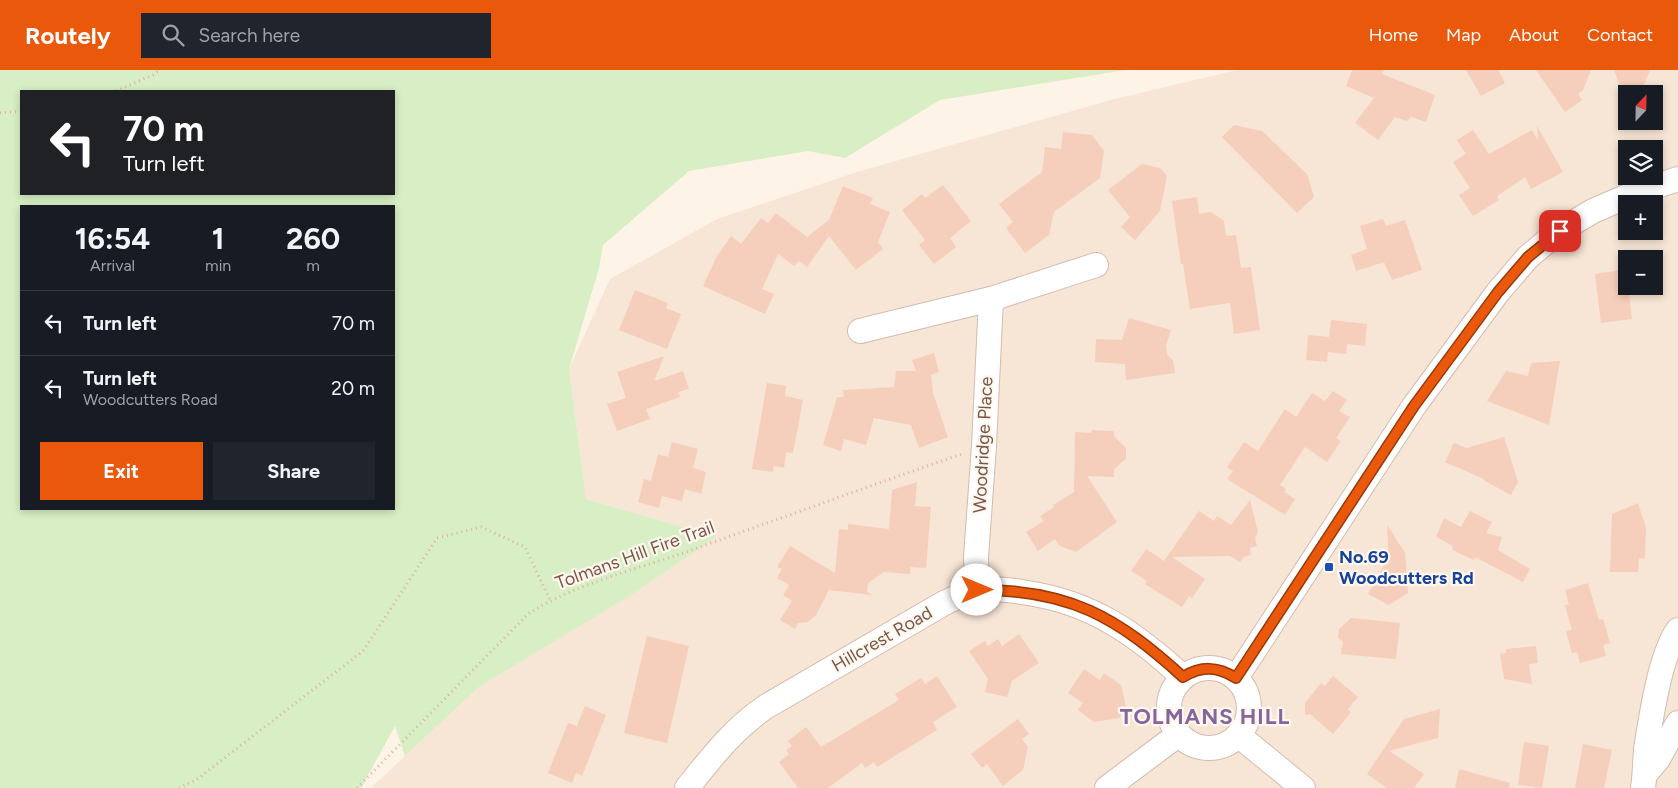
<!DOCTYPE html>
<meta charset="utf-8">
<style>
:root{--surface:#171b24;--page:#20242c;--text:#f1f3f6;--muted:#9ea1a6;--line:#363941;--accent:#ea580c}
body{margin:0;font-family:Figtree,sans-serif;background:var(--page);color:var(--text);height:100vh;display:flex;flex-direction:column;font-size:19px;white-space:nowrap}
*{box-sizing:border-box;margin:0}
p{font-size:16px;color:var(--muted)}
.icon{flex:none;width:28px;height:28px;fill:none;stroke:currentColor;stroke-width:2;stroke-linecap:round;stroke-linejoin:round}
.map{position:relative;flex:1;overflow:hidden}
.side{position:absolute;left:20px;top:135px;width:375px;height:305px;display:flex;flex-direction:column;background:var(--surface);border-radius:0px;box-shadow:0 2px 8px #0003}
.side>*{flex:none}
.guide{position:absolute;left:20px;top:20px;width:375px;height:105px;border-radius:0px;box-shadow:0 2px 8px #0003;background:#202124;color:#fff;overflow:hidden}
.needle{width:32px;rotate:22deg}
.fabs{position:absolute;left:1618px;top:15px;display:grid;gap:10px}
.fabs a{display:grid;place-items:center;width:45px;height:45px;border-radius:0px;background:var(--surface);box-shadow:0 2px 8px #0003;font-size:25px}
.pin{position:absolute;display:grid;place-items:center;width:42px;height:42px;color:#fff;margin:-21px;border-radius:10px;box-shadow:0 2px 8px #0006}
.me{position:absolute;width:55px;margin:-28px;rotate:90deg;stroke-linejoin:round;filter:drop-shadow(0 0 4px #0008)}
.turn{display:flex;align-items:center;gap:18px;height:105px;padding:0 20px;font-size:22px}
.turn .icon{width:65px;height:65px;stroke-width:2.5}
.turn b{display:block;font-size:35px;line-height:42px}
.eta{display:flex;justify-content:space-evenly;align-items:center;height:85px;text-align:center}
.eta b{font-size:30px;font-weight:700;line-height:35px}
.primary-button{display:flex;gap:10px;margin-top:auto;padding:10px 20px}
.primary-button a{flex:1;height:58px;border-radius:0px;background:var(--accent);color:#fff;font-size:20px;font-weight:700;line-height:58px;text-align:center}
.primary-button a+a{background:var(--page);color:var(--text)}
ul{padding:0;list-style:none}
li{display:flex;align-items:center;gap:15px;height:65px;padding:0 20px;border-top:1px solid var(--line)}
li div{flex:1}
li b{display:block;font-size:19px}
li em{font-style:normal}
header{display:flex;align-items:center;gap:30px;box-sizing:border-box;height:70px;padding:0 25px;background:var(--accent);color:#fff}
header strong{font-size:24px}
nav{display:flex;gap:28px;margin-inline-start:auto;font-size:18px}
.search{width:350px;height:45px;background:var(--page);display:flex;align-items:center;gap:12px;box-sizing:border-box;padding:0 18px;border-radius:0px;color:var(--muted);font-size:19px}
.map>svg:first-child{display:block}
.residential{fill:#f7e5d5;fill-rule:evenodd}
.green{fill:#d8eec4;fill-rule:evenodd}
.building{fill:#f6cfbc}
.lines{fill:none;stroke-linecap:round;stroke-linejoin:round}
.minor-casing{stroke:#d4bcae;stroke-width:26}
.path{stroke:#dcb29f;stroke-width:3;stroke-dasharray:1 4;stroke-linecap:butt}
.minor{stroke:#fff;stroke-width:24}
.route-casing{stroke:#983908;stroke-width:12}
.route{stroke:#ea580c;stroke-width:9}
.transit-dot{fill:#1a4fb4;stroke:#fff8ef;stroke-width:2}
.labels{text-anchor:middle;stroke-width:4.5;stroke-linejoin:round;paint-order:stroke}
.street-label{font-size:18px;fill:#7b5648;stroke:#fff8ef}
.transit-label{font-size:18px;font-weight:bold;fill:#164399;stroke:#fff8ef;text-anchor:start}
.district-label{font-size:22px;font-weight:bold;letter-spacing:1px;fill:#86649e;stroke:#fff8ef}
</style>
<header>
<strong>Routely</strong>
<div class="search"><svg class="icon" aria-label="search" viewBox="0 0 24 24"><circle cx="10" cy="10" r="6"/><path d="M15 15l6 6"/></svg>Search here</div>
<nav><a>Home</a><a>Map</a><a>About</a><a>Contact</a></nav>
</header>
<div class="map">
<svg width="1678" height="718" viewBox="0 0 1678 718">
<rect width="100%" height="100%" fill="#fef3e7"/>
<path class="residential" d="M1237 0H1678V718H371L479 617 628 527 715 467 586 429 569 299 610 209 717 149 857 102 1111 30ZM1626 24H1654V51H1626ZM1626 79H1654V106H1626ZM1626 134H1654V161H1626ZM1626 189H1654V216H1626Z"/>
<path class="green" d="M0 0H1125L940 30 845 88 808 81 689 101 603 175 599 198 569 299 586 429 716 467 628 527 479 617 405 686 395 656 361 718H0ZM21 21H394V124H21ZM21 136H394V439H21Z"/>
<g class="building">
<path d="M1352 0H1384L1382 4 1435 25 1426 52 1411 47 1407 51 1395 47 1378 70 1355 53 1374 28 1346 16Z"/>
<path d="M1466 0H1498L1505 13 1481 26Z"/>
<path d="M1536 0H1591L1583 20 1578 24 1582 30 1565 42Z"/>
<path d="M1614 0H1650L1644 15 1647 24H1623Z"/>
<path d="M1234 55 1262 61 1307 104 1314 127 1297 143 1222 67Z"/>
<path d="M1537 56 1563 102 1531 119 1525 107 1497 126 1499 130 1473 146 1459 125 1470 118 1453 92 1466 84 1457 70 1473 60 1489 84 1532 60 1538 71Z"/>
<path d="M1063 62 1092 65 1104 81 1100 108 1054 142 1049 165 1025 183 1006 158 1013 152 999 134 1042 102 1045 77 1061 79Z"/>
<path d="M1142 94 1160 98 1167 106 1160 141 1135 170 1121 157 1130 147 1108 120Z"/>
<path d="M943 115 971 151 950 168 956 177 934 194 919 175 925 170 902 140 922 124 925 128Z"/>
<path d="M843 116 873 128 870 134 890 142 878 172 883 179 856 200 829 166 807 197 799 191 794 196 778 184 762 219 774 224 765 244 703 216 717 186 731 166 741 174 761 148 768 153 776 143 807 167 829 150Z"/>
<path d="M1197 127 1199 144 1211 142 1224 151 1226 166 1236 165 1241 198 1251 197 1260 260 1234 264 1230 233 1190 239 1183 194H1181L1172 131Z"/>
<path d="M1383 149 1386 156 1405 150 1422 200 1392 210 1384 192 1356 201 1351 185 1367 179 1360 156Z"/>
<path d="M1626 199V216H1628L1632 249 1601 253 1595 204Z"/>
<path d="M635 220 668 233 666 238 681 244 667 279 619 260Z"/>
<path d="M1129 248 1171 260 1166 275 1167 285 1173 290 1175 303 1126 310 1125 294 1095 292 1096 269 1122 270Z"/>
<path d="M1331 250 1367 254 1365 276 1347 274 1346 284 1328 282 1327 292 1306 290 1308 265 1329 267Z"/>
<path d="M934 283 939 302 931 305 933 323 948 367 919 378 911 355 874 348 866 375 844 369 841 381 823 375 837 327H844L843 320 894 317 896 301H916L912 290Z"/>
<path d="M664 286 654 311 683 301 689 319 678 322 680 327 646 339 650 349 617 361 607 334 626 328 617 302Z"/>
<path d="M1560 291 1549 355 1487 331 1506 301 1528 306 1531 293Z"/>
<path d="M767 313 786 316 785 326 803 330 793 383 786 382 784 398 774 396 773 402 752 399Z"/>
<path d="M1333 321 1347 330 1339 341 1350 347 1336 368 1341 371 1327 392 1305 377 1280 415 1286 419 1284 422 1295 429 1285 445 1227 409 1233 401 1227 397 1244 372 1258 381 1285 339 1296 347 1312 323 1325 331Z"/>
<path d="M1092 360 1114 361V366L1126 378V389L1114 399V407L1087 406 1117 452 1076 482 1060 476 1055 469 1038 481 1026 462 1044 451 1040 446 1054 437 1053 435 1074 422 1075 362 1091 363Z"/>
<path d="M1504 367 1518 412 1511 425 1485 411 1484 409 1445 392 1454 373 1467 378Z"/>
<path d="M672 372 698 379 693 398 706 402 701 424 685 419 682 431 662 426 659 438 638 432 644 409 651 411 658 384 668 387Z"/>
<path d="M917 412 915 436 931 437 926 498 910 497V504L884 502 868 513 867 522 872 525 829 520 816 545 808 552 798 553 795 559 780 550 792 531 783 525 789 515 777 508 782 499 777 497 790 476 835 503 839 459 848 460V454L889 459 892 420Z"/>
<path d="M1250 430 1258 462 1255 468 1257 476 1250 478 1251 485 1244 487 1240 492 1230 486 1172 487 1205 509 1192 528 1189 526 1182 537 1145 514 1147 511 1131 501 1146 479 1164 491 1199 441 1214 451 1217 446 1231 455Z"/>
<path d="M1638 433 1646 458 1645 489 1639 488 1638 502H1610L1612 444Z"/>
<path d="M1470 441 1492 452 1486 463 1502 467 1498 480 1530 499 1523 512 1475 487 1474 490 1452 480 1453 476 1436 467 1444 448 1461 457Z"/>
<path d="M1387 455 1405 483 1408 523 1389 535 1368 524 1384 495 1389 492Z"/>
<path d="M1588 513 1599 550 1603 549 1610 573 1603 575 1606 586 1580 593 1577 582 1572 583 1566 561 1572 560 1565 535 1569 534 1565 520Z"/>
<path d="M1351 548 1400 553 1396 589 1341 584 1343 572 1338 568 1339 559Z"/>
<path d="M1019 564 1039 593 1012 611 1007 627 985 622 988 609 969 581 985 571 988 576 998 569 1002 576Z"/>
<path d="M647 566 689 576 667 673 624 663Z"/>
<path d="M1536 576 1538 593 1529 594 1532 614 1504 609 1500 584 1506 583V579Z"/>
<path d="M1084 599 1100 610 1104 603 1121 615 1126 637 1119 648 1094 652 1078 640 1083 633 1068 623Z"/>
<path d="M937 606 957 637 933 652 937 660 877 697 874 692 865 698 862 693 828 718H798L779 692 789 684 786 680 792 676 788 671 806 657 821 677 899 630 895 624 921 608 925 614Z"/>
<path d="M1333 606 1358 627 1348 639 1351 642 1333 664 1310 644 1305 645V633L1321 613 1325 616Z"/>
<path d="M585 636 606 645 582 706 576 703 572 713 548 703 568 653 577 656Z"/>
<path d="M1440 639 1438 668 1389 681 1424 704 1414 718H1387L1367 704 1404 649Z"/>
<path d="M1018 649 1029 664 1022 669 1028 677 1023 700 1003 716 987 694 982 698 971 684Z"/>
<path d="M1524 672 1549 676 1542 718 1518 715Z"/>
<path d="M1583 674 1612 680 1604 718H1575Z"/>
<path d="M1459 699 1510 713 1509 718H1455Z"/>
</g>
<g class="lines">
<defs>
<g id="minor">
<path d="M860 261 991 229 1096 195"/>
<path d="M977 520 976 487 984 376 991 229"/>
<circle cx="1209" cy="638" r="40"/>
<path d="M1236 608 1414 336 1498 222 1528 187 1559 161 1593 141 1630 125 1678 109"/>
<path d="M1238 665 1303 718"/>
<path d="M1647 702 1658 689 1678 653"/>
<path d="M687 718C711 688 734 658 767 636L946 532C956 528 967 522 978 520 994 518 1012 520 1028 523 1093 533 1136 564 1183 607"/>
<path d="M1107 718 1179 664"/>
<path d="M1643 718C1645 705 1645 692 1646 679 1651 648 1660 585 1678 560"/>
</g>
</defs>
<use href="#minor" class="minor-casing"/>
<g class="path">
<path d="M116 21 153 5 159 0"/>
<path d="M0 43 21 41"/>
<path d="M179 718 196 710 363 581 437 468 481 457 525 477 550 530"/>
<path d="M357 718 528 544C575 514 631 501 683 483 776 450 869 416 962 384"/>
</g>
<use href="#minor" class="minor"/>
</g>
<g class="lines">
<defs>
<path id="route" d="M977 520C1069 519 1117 547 1183 607 1201 596 1217 596 1236 608L1414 336 1498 222 1528 187 1560 161"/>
</defs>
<use href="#route" class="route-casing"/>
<use href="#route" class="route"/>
</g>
<rect class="transit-dot" x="1324" y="492" width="10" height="10" rx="2.5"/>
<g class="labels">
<g class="street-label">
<text transform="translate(983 375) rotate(-87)" y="6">Woodridge Place</text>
<text transform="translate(635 485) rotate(-20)" y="6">Tolmans Hill Fire Trail</text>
<text transform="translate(882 569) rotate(-30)" y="6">Hillcrest Road</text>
</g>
<g class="transit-label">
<text x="1339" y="493">No.69<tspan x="1339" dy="21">Woodcutters Rd</tspan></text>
</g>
<g class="district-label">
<text x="1205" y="654">TOLMANS HILL</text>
</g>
</g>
</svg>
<div class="fabs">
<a><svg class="needle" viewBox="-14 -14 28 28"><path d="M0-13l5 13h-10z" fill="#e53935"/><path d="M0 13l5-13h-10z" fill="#9ea1a6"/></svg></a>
<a><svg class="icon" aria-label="layers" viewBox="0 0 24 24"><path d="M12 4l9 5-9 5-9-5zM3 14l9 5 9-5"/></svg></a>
<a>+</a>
<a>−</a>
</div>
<div class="pin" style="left:1560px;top:161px;background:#d93025"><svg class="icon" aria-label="arrive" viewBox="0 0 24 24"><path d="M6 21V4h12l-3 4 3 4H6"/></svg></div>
<svg class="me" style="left:977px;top:520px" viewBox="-20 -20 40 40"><circle r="19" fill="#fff"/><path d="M0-13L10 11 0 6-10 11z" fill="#ea580c"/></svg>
<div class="guide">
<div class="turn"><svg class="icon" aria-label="left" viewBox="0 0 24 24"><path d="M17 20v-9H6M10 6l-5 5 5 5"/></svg><div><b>70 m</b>Turn left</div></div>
</div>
<section class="side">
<div class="eta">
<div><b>16:54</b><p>Arrival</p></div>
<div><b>1</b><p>min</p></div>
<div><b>260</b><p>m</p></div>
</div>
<ul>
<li><svg class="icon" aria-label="left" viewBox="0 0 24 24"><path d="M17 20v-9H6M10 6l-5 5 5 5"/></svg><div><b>Turn left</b></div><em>70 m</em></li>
<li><svg class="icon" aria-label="left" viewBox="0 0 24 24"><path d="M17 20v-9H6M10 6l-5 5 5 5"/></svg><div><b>Turn left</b><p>Woodcutters Road</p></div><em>20 m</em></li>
</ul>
<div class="primary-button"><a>Exit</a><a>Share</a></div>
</section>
</div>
